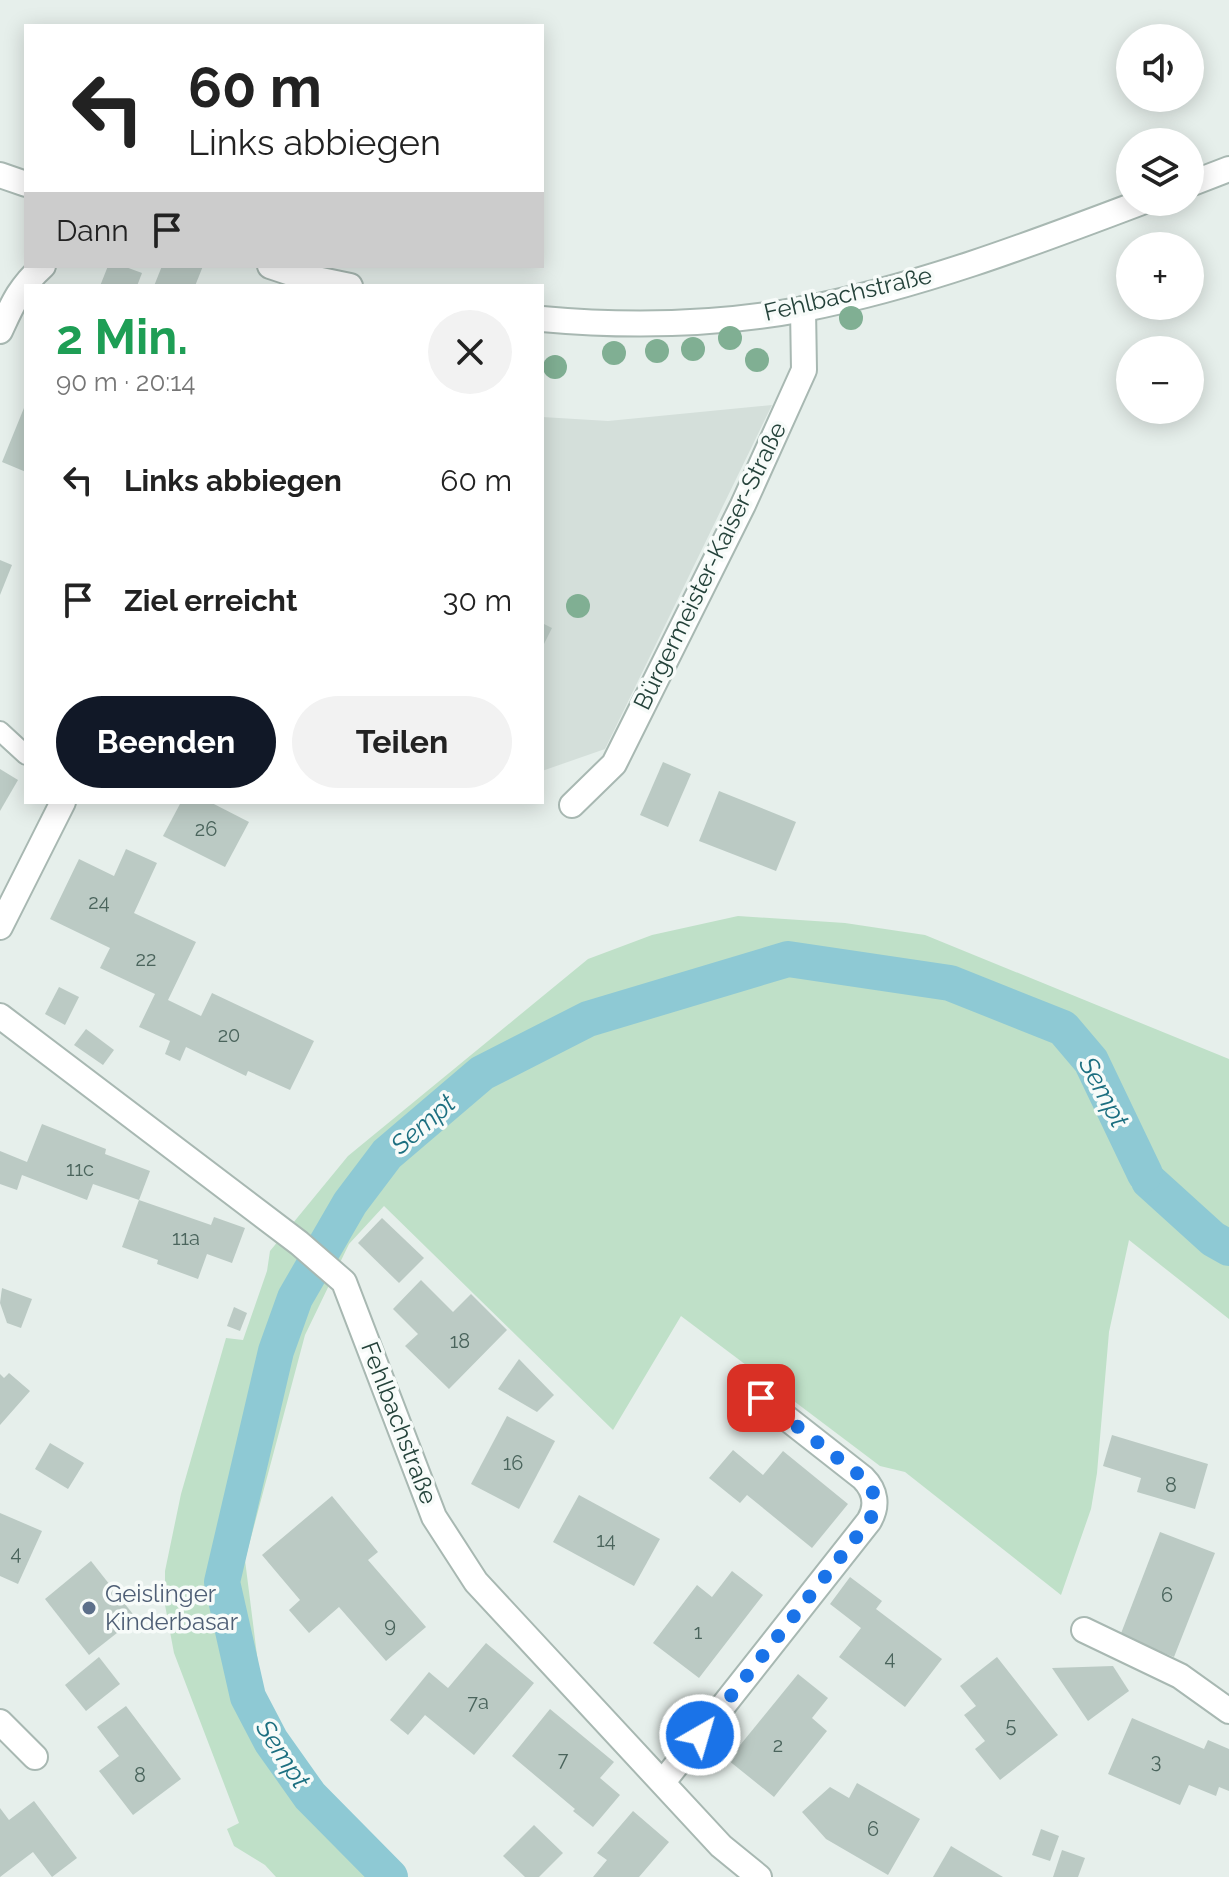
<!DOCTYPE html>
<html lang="de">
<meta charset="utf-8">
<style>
:root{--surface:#fff;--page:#f2f2f2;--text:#222;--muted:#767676;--accent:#111827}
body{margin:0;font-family:Raleway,sans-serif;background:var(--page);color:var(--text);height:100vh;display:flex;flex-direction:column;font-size:30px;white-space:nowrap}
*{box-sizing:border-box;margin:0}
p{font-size:26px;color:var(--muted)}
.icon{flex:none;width:44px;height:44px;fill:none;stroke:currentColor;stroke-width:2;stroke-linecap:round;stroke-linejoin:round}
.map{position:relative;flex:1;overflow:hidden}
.drawer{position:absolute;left:24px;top:284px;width:520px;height:520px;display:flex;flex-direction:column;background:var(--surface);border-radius:0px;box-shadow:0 4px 20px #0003}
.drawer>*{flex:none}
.banner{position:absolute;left:24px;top:24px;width:520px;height:244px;border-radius:0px;box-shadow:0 4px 20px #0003;background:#fff;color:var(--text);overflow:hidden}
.buttons{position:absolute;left:1116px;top:24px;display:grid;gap:16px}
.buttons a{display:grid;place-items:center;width:88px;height:88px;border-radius:50%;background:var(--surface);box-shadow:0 4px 20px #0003;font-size:40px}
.pin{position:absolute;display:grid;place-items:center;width:68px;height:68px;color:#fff;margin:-34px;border-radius:16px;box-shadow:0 4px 12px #0006}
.me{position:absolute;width:88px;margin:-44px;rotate:38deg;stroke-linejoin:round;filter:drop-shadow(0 0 6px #0008)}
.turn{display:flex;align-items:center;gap:28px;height:168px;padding:0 32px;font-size:36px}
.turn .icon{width:104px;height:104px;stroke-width:2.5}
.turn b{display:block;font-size:56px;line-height:68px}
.then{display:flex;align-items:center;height:76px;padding:0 32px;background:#0003;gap:16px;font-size:30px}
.round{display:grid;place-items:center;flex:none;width:84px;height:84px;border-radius:42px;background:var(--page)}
.overview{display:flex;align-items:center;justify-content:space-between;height:136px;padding:0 32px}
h1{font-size:48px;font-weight:700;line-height:60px;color:#1e9e55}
.primary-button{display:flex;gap:16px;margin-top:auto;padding:16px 32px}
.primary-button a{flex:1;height:92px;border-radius:48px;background:var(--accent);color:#fff;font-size:32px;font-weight:700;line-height:92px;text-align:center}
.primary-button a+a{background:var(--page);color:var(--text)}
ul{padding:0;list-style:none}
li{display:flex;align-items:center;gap:24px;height:120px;padding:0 32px}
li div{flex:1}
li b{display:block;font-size:30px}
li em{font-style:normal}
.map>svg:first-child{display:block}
.built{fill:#d4dfda}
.green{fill:#bfe0c8}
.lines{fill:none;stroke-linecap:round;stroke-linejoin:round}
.canal{stroke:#8ec9d4;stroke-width:36}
.building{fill:#bbcac4}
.service-casing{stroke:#a8b8b2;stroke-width:22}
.minor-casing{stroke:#a8b8b2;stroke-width:28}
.service{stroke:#fff;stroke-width:18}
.minor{stroke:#fff;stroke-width:24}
.tree{fill:#80af93}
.route{stroke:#1a73e8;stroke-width:14;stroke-dasharray:0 25.2}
.service-dot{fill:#5c6f8a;stroke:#f7fbf9;stroke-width:3}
.labels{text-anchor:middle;stroke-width:7;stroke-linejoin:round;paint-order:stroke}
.number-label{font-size:20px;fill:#4a645c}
.street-label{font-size:24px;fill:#24423a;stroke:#f7fbf9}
.service-label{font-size:24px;fill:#4e5e75;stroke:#f7fbf9;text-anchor:start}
.water-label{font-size:26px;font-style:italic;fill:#1c6f80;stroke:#f7fbf9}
</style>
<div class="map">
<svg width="1229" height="1877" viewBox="0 0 1229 1877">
<rect width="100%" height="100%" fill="#e6efeb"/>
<path class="built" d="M772 405 605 749 542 771V417L608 421Z"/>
<path class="green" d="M738 916 845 923 925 935 1229 1059V1319L1129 1240 1109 1332 1097 1473 1091 1509 1061 1595 905 1472 880 1466 681 1316 613 1430 384 1206 349 1244 305 1335 245 1560 261 1687 332 1832 372 1877H276L265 1865 234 1846 227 1829 239 1823 174 1653 165 1605V1571L181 1494 226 1338 243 1340 267 1271 270 1251 348 1156 588 959 652 935Z"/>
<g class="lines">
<g class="canal">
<path d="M1149 1181 1213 1239 1229 1248"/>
<path d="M390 1877 310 1796 271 1741 248 1697 222 1582 276 1351 295 1298 350 1203 387 1154 482 1073 588 1019 788 959 950 983 1063 1028 1091 1061 1145 1174"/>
</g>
</g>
<g class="building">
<path d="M108 266H123L142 273 137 286H100Z"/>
<path d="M162 266H203L195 286H154Z"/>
<path d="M26 403V472L2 462Z"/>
<path d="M0 560 12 565 0 595Z"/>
<path d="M542 623 552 628 542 648Z"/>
<path d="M663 762 691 774 668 827 640 815Z"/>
<path d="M0 769 18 780 0 811Z"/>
<path d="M719 791 796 822 776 871 699 841Z"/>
<path d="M181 802H210L249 822 225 867 163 836Z"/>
<path d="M126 849 157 863 134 913 196 942 168 1000 201 1016 212 993 314 1041 290 1090 248 1071 246 1076 186 1047 180 1061 165 1054 170 1041 139 1027 155 994 100 968 110 948 50 919 79 859 114 876Z"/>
<path d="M59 987 79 997 65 1025 45 1014Z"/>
<path d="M86 1029 114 1050 103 1065 74 1045Z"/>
<path d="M42 1124 106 1149 105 1154 150 1171 139 1200 93 1184 87 1200 22 1175 17 1190 0 1184V1151L27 1162Z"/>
<path d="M139 1200 211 1225 214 1217 245 1228 232 1263 207 1254 198 1279 157 1264 158 1260 122 1247Z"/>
<path d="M382 1218 424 1258 399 1283 358 1243Z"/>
<path d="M421 1280 453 1312 471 1294 507 1330 449 1389 405 1346 418 1334 393 1309Z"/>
<path d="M2 1288 32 1299 21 1328 7 1323 0 1303Z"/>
<path d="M234 1307 247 1313 240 1331 227 1326Z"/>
<path d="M519 1359 554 1395 537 1412 498 1389Z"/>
<path d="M9 1373 30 1391 0 1425V1374L4 1378Z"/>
<path d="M507 1416 555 1441 519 1509 471 1484Z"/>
<path d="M1112 1435 1208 1464 1195 1509 1137 1492 1141 1478 1103 1466Z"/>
<path d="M50 1443 84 1463 68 1489 35 1469Z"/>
<path d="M733 1450 763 1475 783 1451 848 1504 812 1548 747 1495 740 1503 709 1478Z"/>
<path d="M579 1495 660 1539 634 1586 553 1542Z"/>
<path d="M332 1496 378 1552 368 1560 426 1627 386 1661 339 1607 309 1633 289 1610 300 1600 262 1555Z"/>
<path d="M0 1513 42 1531 18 1584 0 1576Z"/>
<path d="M1160 1532 1215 1553 1174 1657 1120 1636Z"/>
<path d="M91 1561 136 1618 89 1655 45 1599Z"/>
<path d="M732 1571 763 1595 699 1678 653 1643 697 1585 712 1597Z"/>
<path d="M850 1577 882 1601 876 1609 942 1659 905 1707 839 1657 861 1628 830 1604Z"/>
<path d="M486 1643 534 1683 474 1755 425 1715 408 1735 390 1720 429 1672 448 1688Z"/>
<path d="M99 1657 120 1684 86 1711 65 1685Z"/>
<path d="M997 1657 1058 1735 1000 1780 975 1749 985 1741 964 1715 976 1706 960 1686Z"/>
<path d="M1113 1666 1129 1691 1088 1721 1052 1668Z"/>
<path d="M798 1674 828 1698 812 1718 827 1731 774 1797 728 1760Z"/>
<path d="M126 1706 181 1779 133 1815 99 1771 119 1756 97 1727Z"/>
<path d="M550 1709 614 1762 600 1778 620 1795 593 1827 573 1811 575 1809 512 1756Z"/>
<path d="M1132 1718 1204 1749 1208 1740 1229 1749V1791L1219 1787 1216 1796 1189 1785 1180 1805 1108 1774Z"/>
<path d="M857 1783 920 1819 888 1875 826 1839 802 1812 830 1787 849 1798Z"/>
<path d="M34 1801 77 1858 52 1877 33 1852 0 1877V1808L9 1820Z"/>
<path d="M633 1811 669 1842 639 1877H593L607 1860 597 1853Z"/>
<path d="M534 1825 563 1853 539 1877H525L503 1856Z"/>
<path d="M1041 1829 1059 1836 1050 1861 1032 1855Z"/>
<path d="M951 1846 1003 1877H933Z"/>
<path d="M1062 1850 1085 1858 1078 1877H1053Z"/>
</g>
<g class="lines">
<defs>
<path id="service" d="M0 731 26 755"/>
<g id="minor">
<path d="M0 175 26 184"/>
<path d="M1190 184 1229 169"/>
<path d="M270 266 297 275 350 286"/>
<path d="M542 319C629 327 718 325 804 309 921 286 1031 244 1142 202"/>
<path d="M0 331C13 303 19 288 43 266"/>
<path d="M572 805 614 764 743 505 804 370 803 309"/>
<path d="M0 927 63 802"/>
<path d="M0 1016 299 1243 344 1282 434 1517 476 1582 721 1846 759 1877"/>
<path d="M1084 1630 1180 1676 1229 1711"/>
<path d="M0 1722 35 1757"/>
<path d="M663 1782 869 1521C878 1506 876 1491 863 1478L761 1398"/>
</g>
</defs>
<use href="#service" class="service-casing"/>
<use href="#minor" class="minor-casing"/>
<use href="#service" class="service"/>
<use href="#minor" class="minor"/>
</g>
<g class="tree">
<circle cx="851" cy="318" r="12"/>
<circle cx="730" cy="338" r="12"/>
<circle cx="693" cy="349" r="12"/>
<circle cx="657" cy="351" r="12"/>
<circle cx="614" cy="353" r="12"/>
<circle cx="757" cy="360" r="12"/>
<circle cx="555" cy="367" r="12"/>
<circle cx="578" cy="606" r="12"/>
</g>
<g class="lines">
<path class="route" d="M700 1735 869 1521C878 1506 876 1490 863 1478L761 1398"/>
</g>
<circle class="service-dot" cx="89" cy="1608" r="8"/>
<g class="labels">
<g class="number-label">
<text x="206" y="836">26</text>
<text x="99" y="909">24</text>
<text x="146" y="966">22</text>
<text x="229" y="1042">20</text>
<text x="80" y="1176">11c</text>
<text x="186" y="1245">11a</text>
<text x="460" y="1348">18</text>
<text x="513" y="1470">16</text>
<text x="1171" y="1492">8</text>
<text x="606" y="1547">14</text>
<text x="16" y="1560">4</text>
<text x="1167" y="1602">6</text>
<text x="390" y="1632">9</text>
<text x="698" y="1639">1</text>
<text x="890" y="1665">4</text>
<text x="478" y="1709">7a</text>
<text x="1011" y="1732">5</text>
<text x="778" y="1752">2</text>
<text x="563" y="1766">7</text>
<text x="1156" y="1768">3</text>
<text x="140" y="1782">8</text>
<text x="873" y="1836">6</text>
</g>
<g class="street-label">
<text transform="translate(848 294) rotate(-13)" y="8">Fehlbachstraße</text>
<text transform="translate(710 566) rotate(-64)" y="8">Bürgermeister-Kaiser-Straße</text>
<text transform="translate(399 1423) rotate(69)" y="8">Fehlbachstraße</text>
</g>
<g class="service-label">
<text x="105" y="1602">Geislinger<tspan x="105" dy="28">Kinderbasar</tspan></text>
</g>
<g class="water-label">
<text transform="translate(1104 1092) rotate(62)" y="9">Sempt</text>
<text transform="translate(423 1124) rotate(-41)" y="9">Sempt</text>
<text transform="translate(283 1754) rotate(57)" y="9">Sempt</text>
</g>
</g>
</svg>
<div class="buttons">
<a><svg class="icon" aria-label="sound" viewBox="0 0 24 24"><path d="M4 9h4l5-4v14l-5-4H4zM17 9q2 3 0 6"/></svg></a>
<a><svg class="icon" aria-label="layers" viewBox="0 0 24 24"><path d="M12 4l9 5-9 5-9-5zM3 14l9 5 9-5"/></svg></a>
<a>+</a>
<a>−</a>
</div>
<div class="pin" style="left:761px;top:1398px;background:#d93025"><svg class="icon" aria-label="arrive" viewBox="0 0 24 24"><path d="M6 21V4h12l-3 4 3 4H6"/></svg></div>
<svg class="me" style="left:700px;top:1735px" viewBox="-20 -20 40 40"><circle r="17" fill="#1a73e8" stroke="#fff" stroke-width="3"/><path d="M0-11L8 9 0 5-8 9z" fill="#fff"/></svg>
<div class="banner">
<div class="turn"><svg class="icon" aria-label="left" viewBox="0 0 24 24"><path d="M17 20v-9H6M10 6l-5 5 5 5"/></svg><div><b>60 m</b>Links abbiegen</div></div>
<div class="then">Dann<svg class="icon" aria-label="arrive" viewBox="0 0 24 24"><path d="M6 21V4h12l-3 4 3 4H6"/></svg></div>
</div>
<section class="drawer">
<div class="overview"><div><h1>2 Min.</h1><p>90 m · 20:14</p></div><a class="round"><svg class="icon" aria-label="close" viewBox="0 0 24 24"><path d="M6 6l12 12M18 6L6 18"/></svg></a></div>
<ul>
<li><svg class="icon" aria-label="left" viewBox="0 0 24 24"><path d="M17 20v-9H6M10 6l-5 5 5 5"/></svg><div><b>Links abbiegen</b></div><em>60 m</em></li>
<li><svg class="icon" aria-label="arrive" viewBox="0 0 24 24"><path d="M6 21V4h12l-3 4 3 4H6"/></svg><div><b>Ziel erreicht</b></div><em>30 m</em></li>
</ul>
<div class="primary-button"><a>Beenden</a><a>Teilen</a></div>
</section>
</div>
